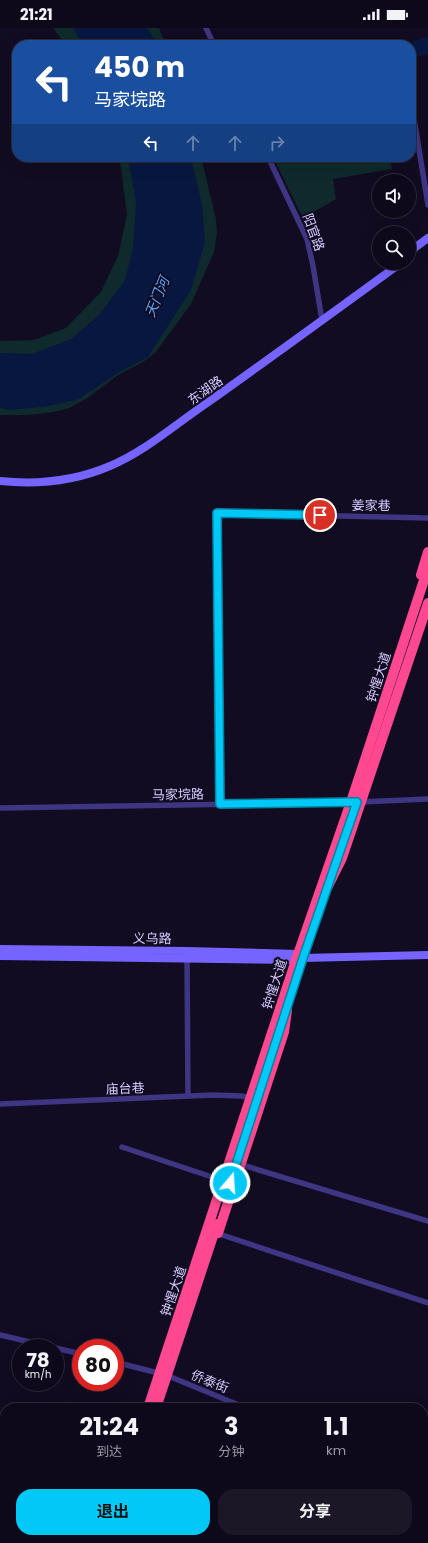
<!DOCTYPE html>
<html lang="zh">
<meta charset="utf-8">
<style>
:root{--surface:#0e091a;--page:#1c1727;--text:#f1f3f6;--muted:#9b9aa2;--line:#2e2a39;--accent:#00c9f8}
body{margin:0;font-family:Poppins,"Noto Sans SC",sans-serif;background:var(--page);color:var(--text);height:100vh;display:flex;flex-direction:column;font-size:15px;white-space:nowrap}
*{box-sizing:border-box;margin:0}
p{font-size:13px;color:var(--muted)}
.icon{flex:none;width:22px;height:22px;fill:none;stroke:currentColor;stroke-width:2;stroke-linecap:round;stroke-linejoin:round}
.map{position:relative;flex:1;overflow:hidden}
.panel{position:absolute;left:0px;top:1375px;width:428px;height:140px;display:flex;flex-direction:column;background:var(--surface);border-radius:16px 16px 0 0;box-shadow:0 4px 16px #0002,0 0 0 1px var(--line)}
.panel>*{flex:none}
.guide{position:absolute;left:12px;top:12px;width:404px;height:122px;border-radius:16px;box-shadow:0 4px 16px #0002,0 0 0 1px var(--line);background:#1a4fa0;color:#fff;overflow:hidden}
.buttons{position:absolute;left:372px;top:146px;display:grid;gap:8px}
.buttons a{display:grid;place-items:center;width:44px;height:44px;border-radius:50%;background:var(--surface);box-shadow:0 4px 16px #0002,0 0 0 1px var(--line);font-size:20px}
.speed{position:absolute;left:12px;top:1311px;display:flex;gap:8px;font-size:20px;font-weight:700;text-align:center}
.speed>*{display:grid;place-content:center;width:52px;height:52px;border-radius:50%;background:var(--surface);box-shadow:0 4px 16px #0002,0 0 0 1px var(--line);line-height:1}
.speed small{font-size:10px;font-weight:400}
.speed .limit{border:6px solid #d22;background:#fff;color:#111}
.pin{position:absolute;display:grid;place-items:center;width:34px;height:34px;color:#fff;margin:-17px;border:2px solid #fff;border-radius:50%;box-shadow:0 1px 4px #0007}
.me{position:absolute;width:44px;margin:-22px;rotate:18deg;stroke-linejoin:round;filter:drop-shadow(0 0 3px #0008)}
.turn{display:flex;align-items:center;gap:14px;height:84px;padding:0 16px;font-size:18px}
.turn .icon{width:52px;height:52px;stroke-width:2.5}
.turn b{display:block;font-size:28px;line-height:34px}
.lanes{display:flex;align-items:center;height:38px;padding:0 16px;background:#0003;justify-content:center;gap:20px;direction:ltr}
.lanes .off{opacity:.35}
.eta{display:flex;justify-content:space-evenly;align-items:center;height:68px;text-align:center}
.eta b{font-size:24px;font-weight:700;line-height:28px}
.primary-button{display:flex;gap:8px;margin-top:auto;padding:8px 16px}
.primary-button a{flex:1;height:46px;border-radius:16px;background:var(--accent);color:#111;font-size:16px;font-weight:700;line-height:46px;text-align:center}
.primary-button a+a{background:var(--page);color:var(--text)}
.status{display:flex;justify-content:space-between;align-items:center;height:28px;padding:0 20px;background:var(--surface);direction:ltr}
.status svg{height:11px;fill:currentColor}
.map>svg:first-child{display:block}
.green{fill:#0f2a2c}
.water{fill:#071740}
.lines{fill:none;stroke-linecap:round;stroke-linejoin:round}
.street{stroke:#3e3583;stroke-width:5.5}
.secondary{stroke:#7564ff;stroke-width:8}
.highway{stroke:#ff488f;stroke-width:10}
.route-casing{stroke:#0083a1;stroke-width:10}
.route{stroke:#00c9f8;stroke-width:7}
.labels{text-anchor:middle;stroke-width:4;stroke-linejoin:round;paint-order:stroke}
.street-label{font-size:13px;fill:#d7cdff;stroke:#120c22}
.water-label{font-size:14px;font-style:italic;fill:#5ba5ff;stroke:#120c22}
</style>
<div class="status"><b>21:21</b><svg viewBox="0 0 49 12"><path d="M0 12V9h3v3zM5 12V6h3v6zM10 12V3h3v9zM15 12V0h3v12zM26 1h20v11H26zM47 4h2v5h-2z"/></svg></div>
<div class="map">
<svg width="428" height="1515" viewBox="0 0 428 1515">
<rect width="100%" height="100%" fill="#120c22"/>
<g class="green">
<path d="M53 0H159L166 17H66Z"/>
<path d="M118 129H201L216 191 217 205 214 224 191 276 155 325 143 334 118 347 86 371 69 380 54 384 29 387H0V313L34 312 66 300 101 264 118 228 127 187 121 139Z"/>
<path d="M273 129H390L392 141 333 151 336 171 303 190Z"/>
</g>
<g class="water">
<path d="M73 0H147L158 17H83Z"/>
<path d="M428 9V26L416 29 412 13Z"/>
<path d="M128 129H191L202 177 205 214 191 262 148 329 121 343 79 371 49 378 10 382 0 380V325L32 326 71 311 100 286 125 252 133 220 136 174Z"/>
</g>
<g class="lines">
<g class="street">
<path d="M206 0 214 17"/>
<path d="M411 72 428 177"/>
<path d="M268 129 307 211 313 238 322 292"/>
<path d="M360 774 428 771"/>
<path d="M220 776 217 485 428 490"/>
<path d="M0 780 352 774"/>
<path d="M187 929 188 1068"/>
<path d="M0 1076 213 1067 241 1068 251 1070"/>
<path d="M122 1119 224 1153"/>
<path d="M239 1136 428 1193"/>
<path d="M216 1205 428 1275"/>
<path d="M0 1307 81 1326"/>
<path d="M115 1334 166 1347 246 1380"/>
<path d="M423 1443 428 1444"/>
<path d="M274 1515V1510"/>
</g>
<g class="secondary">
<path d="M409 224 428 210"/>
<path d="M0 453C38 457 75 453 110 438 144 424 176 396 207 375 272 329 336 282 401 235"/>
<path d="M0 921 187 923 298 926 303 929"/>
<path d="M0 928 296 932 303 930 428 927"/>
</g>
<g class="highway">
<path d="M421 547 428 524"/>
<path d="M327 860 342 830 428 575"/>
<path d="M218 1205 284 1004 287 982"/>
<path d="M148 1380 296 932 351 774 428 540"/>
<path d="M156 1380 217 1196"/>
<path d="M102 1515 104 1510"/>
<path d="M111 1515 112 1510"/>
</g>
</g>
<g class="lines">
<defs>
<path id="route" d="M230 1155 303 930 357 774 220 776 217 485 320 487"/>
</defs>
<use href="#route" class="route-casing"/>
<use href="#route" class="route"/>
</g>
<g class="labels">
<g class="street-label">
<text transform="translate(314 204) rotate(70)" y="5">阳官路</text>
<text transform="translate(205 362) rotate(-35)" y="5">东湖路</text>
<text transform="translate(371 477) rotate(1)" y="5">姜家巷</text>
<text transform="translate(378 649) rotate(-72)" y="5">钟惺大道</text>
<text transform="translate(178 766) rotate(-1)" y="5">马家垸路</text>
<text transform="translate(152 910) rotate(1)" y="5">义乌路</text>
<text transform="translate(274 956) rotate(-72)" y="5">钟惺大道</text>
<text transform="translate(125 1060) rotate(-2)" y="5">庙台巷</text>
<text transform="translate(173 1263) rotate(-71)" y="5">钟惺大道</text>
<text transform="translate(210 1353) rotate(22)" y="5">侨泰街</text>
</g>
<g class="water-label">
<text transform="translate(157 269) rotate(-68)" y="5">天门河</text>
</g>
</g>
</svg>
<div class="buttons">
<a><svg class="icon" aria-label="sound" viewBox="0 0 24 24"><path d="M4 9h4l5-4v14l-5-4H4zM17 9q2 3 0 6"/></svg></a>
<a><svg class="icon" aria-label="search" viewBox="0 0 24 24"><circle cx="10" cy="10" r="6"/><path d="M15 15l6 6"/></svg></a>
</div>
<div class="speed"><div>78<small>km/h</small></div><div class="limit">80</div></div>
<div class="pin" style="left:320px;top:487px;background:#d93025"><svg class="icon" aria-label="arrive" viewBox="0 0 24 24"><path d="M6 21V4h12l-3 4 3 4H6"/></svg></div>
<svg class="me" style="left:230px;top:1155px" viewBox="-20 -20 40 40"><circle r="17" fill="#00c9f8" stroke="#fff" stroke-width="3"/><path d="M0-11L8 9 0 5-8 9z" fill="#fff"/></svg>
<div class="guide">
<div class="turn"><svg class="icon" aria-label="left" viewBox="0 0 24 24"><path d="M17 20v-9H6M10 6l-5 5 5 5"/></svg><div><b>450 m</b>马家垸路</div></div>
<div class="lanes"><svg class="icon" aria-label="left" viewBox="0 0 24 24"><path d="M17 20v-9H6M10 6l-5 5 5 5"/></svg><svg class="icon off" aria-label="ahead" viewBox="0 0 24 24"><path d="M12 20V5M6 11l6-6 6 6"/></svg><svg class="icon off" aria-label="ahead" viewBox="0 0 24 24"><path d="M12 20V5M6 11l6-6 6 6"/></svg><svg class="icon off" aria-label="right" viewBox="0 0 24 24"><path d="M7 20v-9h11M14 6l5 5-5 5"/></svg></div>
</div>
<section class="panel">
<div class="eta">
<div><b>21:24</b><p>到达</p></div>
<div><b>3</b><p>分钟</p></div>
<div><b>1.1</b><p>km</p></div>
</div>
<div class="primary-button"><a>退出</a><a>分享</a></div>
</section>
</div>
